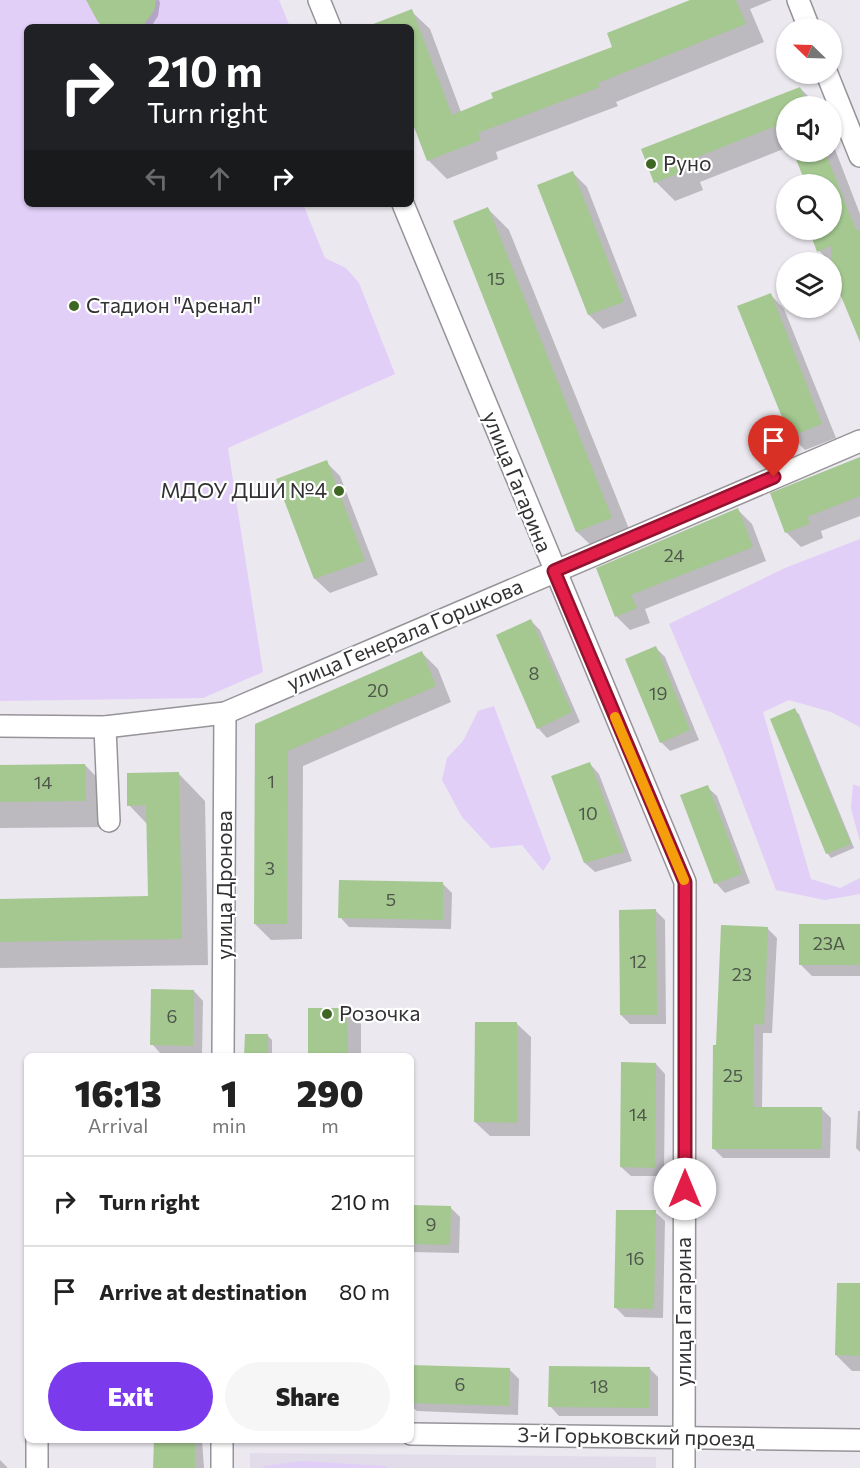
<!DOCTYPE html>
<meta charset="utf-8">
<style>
:root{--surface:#fff;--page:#f6f6f6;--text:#222;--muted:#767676;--line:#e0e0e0;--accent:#7c3aed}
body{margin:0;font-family:Commissioner,sans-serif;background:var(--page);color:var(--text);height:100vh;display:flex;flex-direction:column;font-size:22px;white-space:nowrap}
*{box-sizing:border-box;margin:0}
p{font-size:20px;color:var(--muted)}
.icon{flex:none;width:33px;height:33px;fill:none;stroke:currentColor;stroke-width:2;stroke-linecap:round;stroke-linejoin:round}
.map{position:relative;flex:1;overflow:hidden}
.details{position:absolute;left:24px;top:1053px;width:390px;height:390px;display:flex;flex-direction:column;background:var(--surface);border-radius:9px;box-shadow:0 2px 4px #0004}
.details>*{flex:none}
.banner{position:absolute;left:24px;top:24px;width:390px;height:183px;border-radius:9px;box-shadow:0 2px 4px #0004;background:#202124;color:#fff;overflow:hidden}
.needle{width:39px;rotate:293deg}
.buttons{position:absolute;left:776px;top:18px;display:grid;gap:12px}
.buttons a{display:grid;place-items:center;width:66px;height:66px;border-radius:50%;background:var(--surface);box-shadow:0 2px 4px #0004;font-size:30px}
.pin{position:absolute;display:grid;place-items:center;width:51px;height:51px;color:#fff;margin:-62px -26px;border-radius:50% 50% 50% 0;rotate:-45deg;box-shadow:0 0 6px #0007}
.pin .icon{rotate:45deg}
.me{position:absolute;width:66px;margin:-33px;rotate:0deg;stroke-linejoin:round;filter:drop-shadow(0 0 4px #0008)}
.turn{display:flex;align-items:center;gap:21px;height:126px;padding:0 24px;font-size:27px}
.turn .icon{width:78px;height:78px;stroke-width:2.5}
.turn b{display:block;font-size:42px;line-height:51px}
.lanes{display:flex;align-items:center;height:57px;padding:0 24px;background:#0003;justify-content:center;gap:30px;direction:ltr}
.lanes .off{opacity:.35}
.eta{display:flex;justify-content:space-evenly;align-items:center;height:102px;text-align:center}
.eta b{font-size:36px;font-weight:800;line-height:42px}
.cta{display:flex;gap:12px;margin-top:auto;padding:12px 24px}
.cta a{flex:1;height:69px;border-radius:36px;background:var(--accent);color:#fff;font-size:24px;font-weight:800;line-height:69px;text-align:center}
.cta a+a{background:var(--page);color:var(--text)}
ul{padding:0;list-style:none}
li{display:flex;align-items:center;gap:18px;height:90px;padding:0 24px;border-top:2px solid var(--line)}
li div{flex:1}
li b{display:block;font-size:22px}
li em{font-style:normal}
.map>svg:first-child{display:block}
.built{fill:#e2dcea}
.green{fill:#e1cff8}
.shadow{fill:#0003}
.building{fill:#a4c890}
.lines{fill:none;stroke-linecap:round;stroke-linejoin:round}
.minor-casing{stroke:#969399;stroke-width:24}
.minor{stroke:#fff;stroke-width:21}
.route-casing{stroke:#92132f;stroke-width:15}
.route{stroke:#e11d48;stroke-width:10}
.slow{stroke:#f59e0b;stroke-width:10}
.poi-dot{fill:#3e6723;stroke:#fff;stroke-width:2}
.labels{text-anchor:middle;stroke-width:4.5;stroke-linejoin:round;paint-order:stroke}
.number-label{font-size:18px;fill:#4e574a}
.poi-label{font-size:21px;fill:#323133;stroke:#fff;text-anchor:start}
.street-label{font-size:21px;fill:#323133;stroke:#fff}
</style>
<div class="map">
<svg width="860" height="1468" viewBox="0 0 860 1468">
<rect width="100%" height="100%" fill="#ebe8ef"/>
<path class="built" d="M250 1453 656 1457V1468H250Z"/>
<g class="green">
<path d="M0 0H279L290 27H27V204H303L325 258 346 268 359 283 395 374 228 448 263 672 203 698 0 701Z"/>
<path d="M860 539V727L831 712 789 700 763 712 811 879 840 888 860 878V894L825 900 776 890 723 751 669 624 785 568Z"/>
<path d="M494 706 551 859 543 871 522 845 491 848 462 817 442 780 447 758 463 741 478 711Z"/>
<path d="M853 784 860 787V842L851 808Z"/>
<path d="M303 1461 386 1466 387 1468H263V1466Z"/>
</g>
<g class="shadow">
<path d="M92 0H159L160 3 158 16 151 27H105Z"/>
<path d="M694 0H772L750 9 764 42 616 102 618 106 496 152 498 159 447 179 428 160 411 114V27H378L377 24 411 11 430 29 461 112 614 48Z"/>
<path d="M800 88 818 106H786V148L700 182 703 190 675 201 656 182 643 150Z"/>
<path d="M831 139 860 214V341L831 262 819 251 810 230H831V184H807L794 152H831Z"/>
<path d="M573 173 587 187 637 316 603 329 589 315 539 186Z"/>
<path d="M488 209 509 230 633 539 599 553 577 532 454 222Z"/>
<path d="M770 294 784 309 836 438 805 450 791 436Z"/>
<path d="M860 459V516L821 531 823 538 801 547 787 533 772 494Z"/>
<path d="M326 462 340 476 378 575 330 593 315 579 278 480Z"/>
<path d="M738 510 752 524 766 561 645 609 650 623 630 630 616 616 598 569Z"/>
<path d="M530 620 540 630 580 722 547 738 538 728Z"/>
<path d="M656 648 665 657 699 740 670 751 661 742Z"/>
<path d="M422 653 438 669 451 702 303 766 302 939 271 940 255 924 256 725Z"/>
<path d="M794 710 799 714 854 848 831 858 827 853Z"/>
<path d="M590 764 599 774 632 861 595 872 585 863Z"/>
<path d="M85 765 111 792 112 827 0 828V766Z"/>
<path d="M179 774 205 801 208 965 0 968V900L149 898 148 825 129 805Z"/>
<path d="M707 787 717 796 750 883 725 893 716 883Z"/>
<path d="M443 884 452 893 451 929 349 927 340 917Z"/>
<path d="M656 911 665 920 666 1024H630L621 1015Z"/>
<path d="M860 926V976H812L800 964Z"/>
<path d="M767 928 777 938 772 1033H763L762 1108 822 1109 831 1118 830 1158H723L713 1148Z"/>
<path d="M194 991 203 1001 202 1055 161 1054 152 1044Z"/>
<path d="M347 1009 361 1024V1056H310Z"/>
<path d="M516 1023 531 1037 530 1136H490L475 1122Z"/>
<path d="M268 1036 272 1040V1056H246Z"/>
<path d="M656 1064 665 1074 664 1176H631L621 1167Z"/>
<path d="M858 1111H860V1152L856 1148Z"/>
<path d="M411 1207 451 1208 460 1217 459 1253 411 1252Z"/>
<path d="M655 1212 665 1221 663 1318 625 1317 615 1307Z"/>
<path d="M860 1285V1371H852L836 1355Z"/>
<path d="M411 1366 509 1369 519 1379 518 1415 417 1411 411 1406Z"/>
<path d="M649 1368 658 1377V1416H559L550 1406Z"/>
<path d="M155 1440H202L204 1468H155Z"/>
<path d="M0 1460 7 1467V1468H0Z"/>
</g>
<g class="building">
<path d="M86 0H156L154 11 142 27H104L98 22Z"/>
<path d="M690 0H736L746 24 598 83 600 87 478 133 481 140 427 161 411 119V27L368 26 412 9 452 115 493 98 491 93 612 47 607 33Z"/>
<path d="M800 87 808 106H786V122L682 163 685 171 654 183 641 149Z"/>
<path d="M793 152H825L856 230H860V342L831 272V246L817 252 809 230H831V184H806Z"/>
<path d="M573 171 624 302 588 315 537 185Z"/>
<path d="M488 207 612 518 576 532 453 221Z"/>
<path d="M771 293 822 424 790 437 737 306Z"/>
<path d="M860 457V496L807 517 810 524 785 533 770 493Z"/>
<path d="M327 460 365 561 314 579 276 479Z"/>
<path d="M738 508 753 547 631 595 637 608 615 617 596 568Z"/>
<path d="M531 619 572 712 537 729 496 635Z"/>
<path d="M656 646 690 730 660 743 625 659Z"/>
<path d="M422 651 436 686 288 751 287 924H254L255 724Z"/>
<path d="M795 708 851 844 826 854 770 719Z"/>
<path d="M590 762 624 852 584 863 551 776Z"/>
<path d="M85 764 86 801 0 802V765Z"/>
<path d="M179 772 182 939 0 942V899L148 896 146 805 127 806V773Z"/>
<path d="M708 785 742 874 714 884 680 795Z"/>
<path d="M339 880 443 882V920L338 918Z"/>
<path d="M656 909 657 1015H620L619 910Z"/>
<rect x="799" y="924" width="61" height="41"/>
<path d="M721 925 768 927 764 1025 754 1024 753 1107H822V1149H712L713 1045H716Z"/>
<path d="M151 989 194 990 193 1046 150 1045Z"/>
<path d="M308 1008H347L348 1056H308Z"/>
<path d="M475 1022H517V1123L474 1122Z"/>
<path d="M245 1034H268V1056H244Z"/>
<path d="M621 1062 656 1063 655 1168 620 1167Z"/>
<path d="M411 1205 451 1206 450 1245 411 1244Z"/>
<path d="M616 1210H656L654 1309 614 1308Z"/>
<path d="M837 1283H860V1356L835 1355Z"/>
<path d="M411 1365 510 1368 509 1406 411 1403Z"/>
<path d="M549 1366 650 1367 649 1408 548 1407Z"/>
<path d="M154 1440H195V1468H153Z"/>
</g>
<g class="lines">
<defs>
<g id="minor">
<path d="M319 0 330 27"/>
<path d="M798 0 809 28"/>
<path d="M827 74 860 156"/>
<path d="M403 204 685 882 684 1468"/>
<path d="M0 726 105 727 225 713 860 441"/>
<path d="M105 727 109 821"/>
<path d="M223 1056 225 713"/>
<path d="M411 1434 860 1440"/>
<path d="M37 1440V1468"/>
<path d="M222 1468V1440"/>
</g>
</defs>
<use href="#minor" class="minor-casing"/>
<use href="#minor" class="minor"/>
</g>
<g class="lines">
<defs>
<path id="route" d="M685 1189V882L554 571 774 477"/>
</defs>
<use href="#route" class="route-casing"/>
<use href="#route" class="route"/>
<path class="slow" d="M615 717 684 880"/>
</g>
<g class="poi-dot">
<circle cx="651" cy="164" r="6"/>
<circle cx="74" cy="306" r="6"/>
<circle cx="339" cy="491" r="6"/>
<circle cx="327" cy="1014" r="6"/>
</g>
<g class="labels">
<g class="number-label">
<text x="496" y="285">15</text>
<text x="674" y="562">24</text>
<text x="534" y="680">8</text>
<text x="378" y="697">20</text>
<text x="658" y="700">19</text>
<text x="271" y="788">1</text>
<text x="43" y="789">14</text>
<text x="588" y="820">10</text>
<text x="270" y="875">3</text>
<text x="391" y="906">5</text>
<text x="829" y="950">23А</text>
<text x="638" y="968">12</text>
<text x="742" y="981">23</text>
<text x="172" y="1023">6</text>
<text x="733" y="1082">25</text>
<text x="638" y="1121">14</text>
<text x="431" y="1231">9</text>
<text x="635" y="1265">16</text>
<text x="460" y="1391">6</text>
<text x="599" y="1393">18</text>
</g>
<g class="poi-label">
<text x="663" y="171">Руно</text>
<text x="86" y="313">Стадион "Аренал"</text>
<text x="327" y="498" text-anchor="end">МДОУ ДШИ №4</text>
<text x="339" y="1021">Розочка</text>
</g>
<g class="street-label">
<text transform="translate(517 482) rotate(68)" y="7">улица Гагарина</text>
<text transform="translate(405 635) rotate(-23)" y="7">улица Генерала Горшкова</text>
<text transform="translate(225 885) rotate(-90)" y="7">улица Дронова</text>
<text transform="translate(684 1312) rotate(-90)" y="7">улица Гагарина</text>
<text transform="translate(636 1437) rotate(1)" y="7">3-й Горьковский проезд</text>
</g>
</g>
</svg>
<div class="buttons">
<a><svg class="needle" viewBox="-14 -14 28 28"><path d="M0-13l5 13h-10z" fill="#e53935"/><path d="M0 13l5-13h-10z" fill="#767676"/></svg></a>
<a><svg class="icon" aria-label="sound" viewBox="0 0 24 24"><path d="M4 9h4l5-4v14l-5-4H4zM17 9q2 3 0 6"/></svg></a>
<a><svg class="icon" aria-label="search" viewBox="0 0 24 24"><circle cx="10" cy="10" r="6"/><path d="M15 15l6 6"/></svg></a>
<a><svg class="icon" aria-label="layers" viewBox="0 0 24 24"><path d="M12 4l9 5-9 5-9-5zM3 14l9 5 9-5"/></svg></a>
</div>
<div class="pin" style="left:774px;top:477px;background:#d93025"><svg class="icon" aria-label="arrive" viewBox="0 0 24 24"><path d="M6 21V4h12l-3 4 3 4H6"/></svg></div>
<svg class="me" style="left:685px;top:1189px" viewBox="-20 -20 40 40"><circle r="19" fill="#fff"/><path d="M0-13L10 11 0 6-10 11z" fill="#e11d48"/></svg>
<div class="banner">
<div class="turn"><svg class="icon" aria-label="right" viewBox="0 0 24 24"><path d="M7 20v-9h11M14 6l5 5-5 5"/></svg><div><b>210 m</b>Turn right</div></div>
<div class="lanes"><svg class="icon off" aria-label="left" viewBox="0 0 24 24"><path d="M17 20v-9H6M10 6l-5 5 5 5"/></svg><svg class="icon off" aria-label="ahead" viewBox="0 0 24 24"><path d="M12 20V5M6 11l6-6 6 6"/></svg><svg class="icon" aria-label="right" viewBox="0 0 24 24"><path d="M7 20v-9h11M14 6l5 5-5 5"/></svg></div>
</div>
<section class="details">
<div class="eta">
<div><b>16:13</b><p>Arrival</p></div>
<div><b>1</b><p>min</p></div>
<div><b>290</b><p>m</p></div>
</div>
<ul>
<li><svg class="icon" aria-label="right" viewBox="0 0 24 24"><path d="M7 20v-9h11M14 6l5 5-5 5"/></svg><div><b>Turn right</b></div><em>210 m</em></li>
<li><svg class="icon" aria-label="arrive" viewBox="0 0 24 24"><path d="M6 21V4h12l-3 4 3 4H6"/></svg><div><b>Arrive at destination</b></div><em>80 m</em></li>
</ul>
<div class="cta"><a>Exit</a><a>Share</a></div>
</section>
</div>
